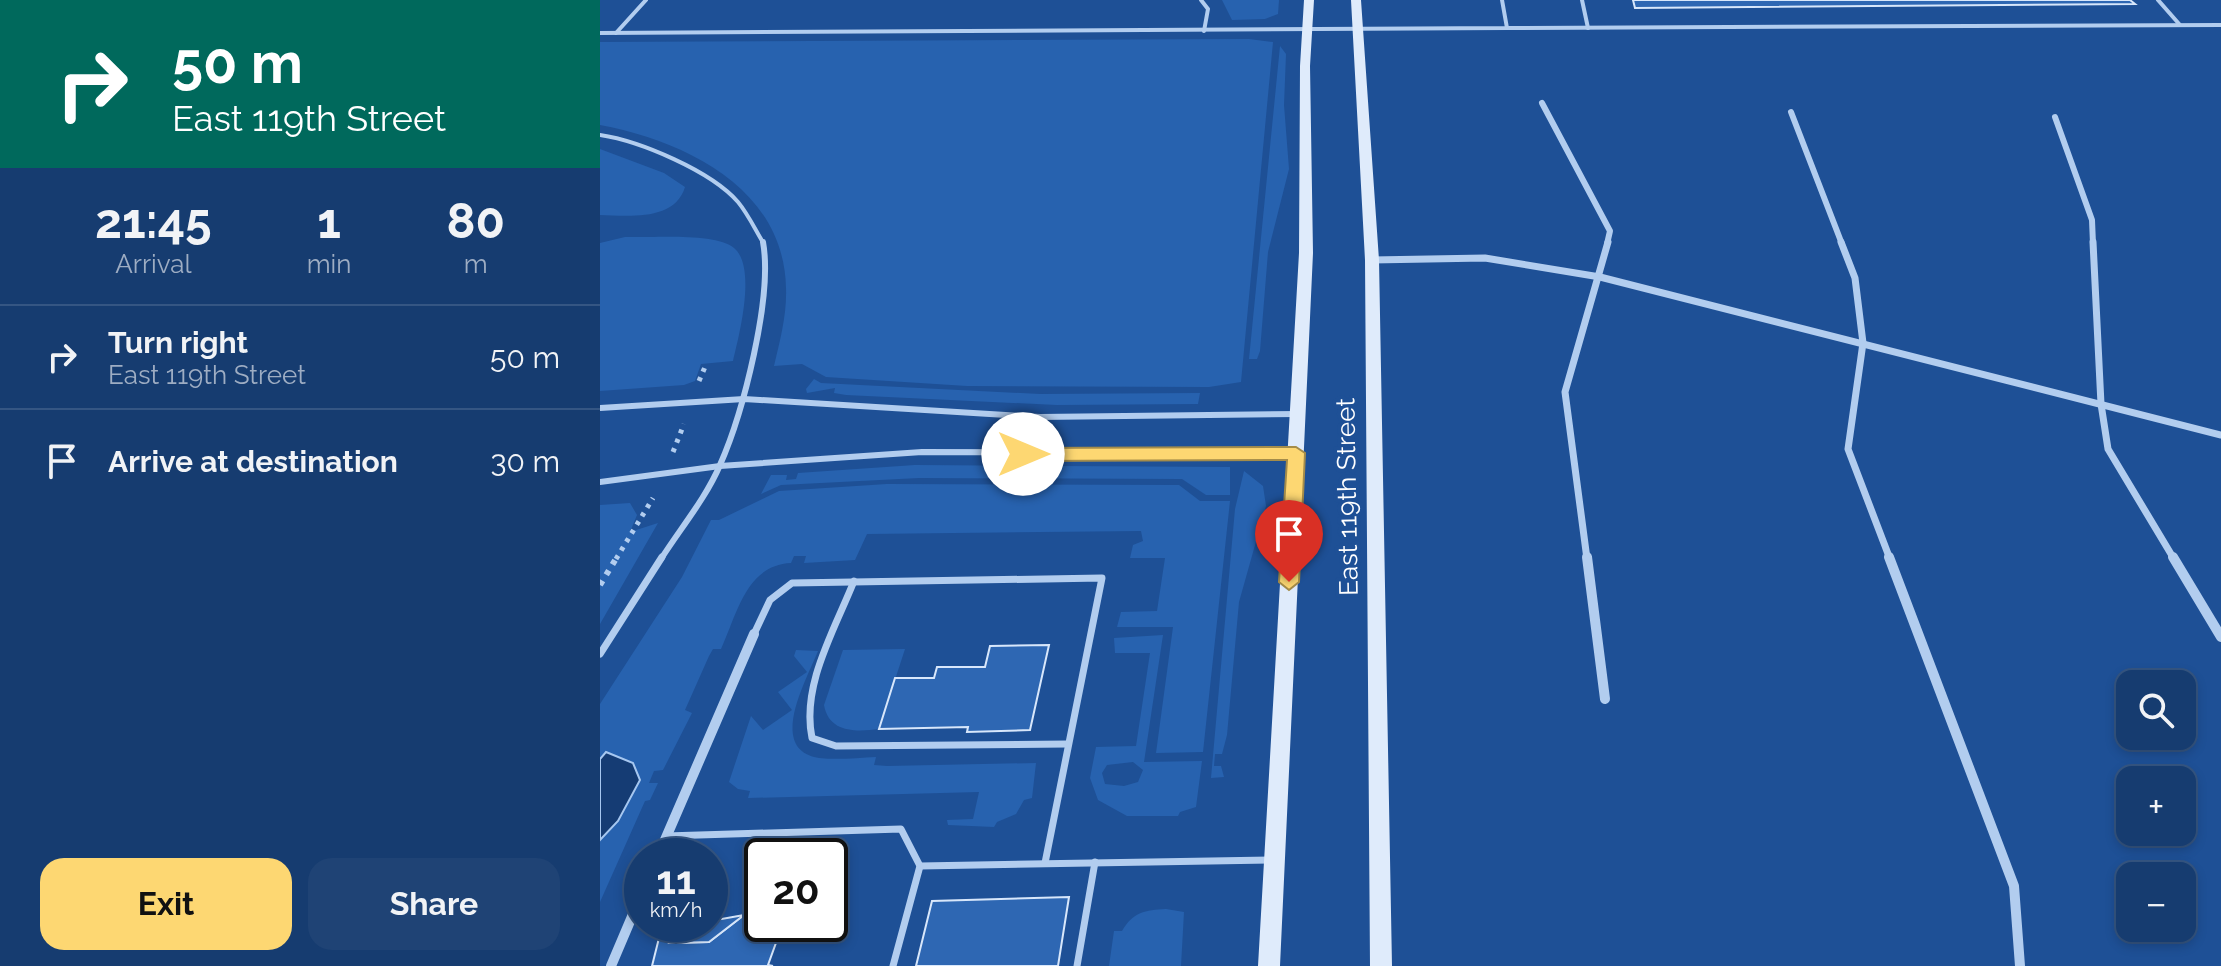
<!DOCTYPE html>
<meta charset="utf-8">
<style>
:root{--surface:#163c70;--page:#1f4375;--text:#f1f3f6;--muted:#9eadc3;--line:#355683;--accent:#fdd772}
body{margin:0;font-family:Raleway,sans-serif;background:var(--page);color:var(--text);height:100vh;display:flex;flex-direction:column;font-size:30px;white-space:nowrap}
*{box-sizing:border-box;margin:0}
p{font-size:26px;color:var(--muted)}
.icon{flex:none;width:44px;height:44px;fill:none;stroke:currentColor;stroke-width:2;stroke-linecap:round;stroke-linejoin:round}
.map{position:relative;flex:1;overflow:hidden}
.side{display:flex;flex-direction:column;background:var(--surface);width:600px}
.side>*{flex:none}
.top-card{background:#00695c;color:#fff;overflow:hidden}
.buttons{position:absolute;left:1516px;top:670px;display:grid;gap:16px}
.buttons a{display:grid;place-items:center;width:80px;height:80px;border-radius:16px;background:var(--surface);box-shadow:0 4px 12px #0003,0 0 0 2px var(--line);font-size:40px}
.speed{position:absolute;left:24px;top:838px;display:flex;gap:16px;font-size:40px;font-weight:700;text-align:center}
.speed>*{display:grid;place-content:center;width:104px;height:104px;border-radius:50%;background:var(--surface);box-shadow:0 4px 12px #0003,0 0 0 2px var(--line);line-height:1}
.speed small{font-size:20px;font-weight:400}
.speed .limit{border:4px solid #111;border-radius:12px;background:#fff;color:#111}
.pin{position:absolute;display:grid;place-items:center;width:68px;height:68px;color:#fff;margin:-82px -34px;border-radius:50% 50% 50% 0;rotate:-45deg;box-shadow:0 0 8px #0007}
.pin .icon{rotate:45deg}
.me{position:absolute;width:88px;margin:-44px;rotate:90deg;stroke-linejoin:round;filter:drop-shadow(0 0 6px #0008)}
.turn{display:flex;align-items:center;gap:28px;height:168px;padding:0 40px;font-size:36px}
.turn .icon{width:104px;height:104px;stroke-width:2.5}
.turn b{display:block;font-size:56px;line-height:68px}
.eta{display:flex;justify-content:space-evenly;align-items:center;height:136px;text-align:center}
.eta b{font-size:48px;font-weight:700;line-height:56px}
.primary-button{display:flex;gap:16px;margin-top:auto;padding:16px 40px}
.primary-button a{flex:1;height:92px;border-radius:24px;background:var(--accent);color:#111;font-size:32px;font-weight:700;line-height:92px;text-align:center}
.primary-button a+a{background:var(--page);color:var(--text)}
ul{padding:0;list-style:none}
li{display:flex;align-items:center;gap:24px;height:104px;padding:0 40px;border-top:2px solid var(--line)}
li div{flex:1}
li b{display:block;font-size:30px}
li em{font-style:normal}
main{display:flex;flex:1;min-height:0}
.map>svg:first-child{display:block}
.green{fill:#2762af;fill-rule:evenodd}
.water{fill:#153c74;stroke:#a6c7f0;stroke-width:2}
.building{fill:#2e67b3;stroke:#d8e7fb;stroke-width:2}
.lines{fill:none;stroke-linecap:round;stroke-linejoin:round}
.path-far1{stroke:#b2cdef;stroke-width:5;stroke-dasharray:4 6;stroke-linecap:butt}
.path{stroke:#b2cdef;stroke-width:6;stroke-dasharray:5 7;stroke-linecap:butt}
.lane-far2{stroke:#b2cdef;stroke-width:4}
.lane-far1{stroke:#b2cdef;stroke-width:6}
.lane{stroke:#b2cdef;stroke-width:7}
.street-far2{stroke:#b2cdef;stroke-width:6}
.street-far1{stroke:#b2cdef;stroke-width:7}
.street{stroke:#b2cdef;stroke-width:10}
.secondary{fill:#dfebfb;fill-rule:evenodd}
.route{fill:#fdd772;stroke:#a48c4a;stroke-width:2}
.labels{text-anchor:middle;stroke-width:8;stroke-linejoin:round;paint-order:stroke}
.street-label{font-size:26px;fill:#fff;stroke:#1e5096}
</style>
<main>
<section class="side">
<div class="top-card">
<div class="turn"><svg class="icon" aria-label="right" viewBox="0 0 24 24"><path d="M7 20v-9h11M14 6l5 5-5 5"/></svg><div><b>50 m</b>East 119th Street</div></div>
</div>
<div class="eta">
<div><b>21:45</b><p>Arrival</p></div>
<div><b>1</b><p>min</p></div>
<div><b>80</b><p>m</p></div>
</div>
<ul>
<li><svg class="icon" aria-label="right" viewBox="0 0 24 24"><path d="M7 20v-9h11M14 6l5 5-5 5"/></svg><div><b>Turn right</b><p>East 119th Street</p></div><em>50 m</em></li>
<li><svg class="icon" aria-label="arrive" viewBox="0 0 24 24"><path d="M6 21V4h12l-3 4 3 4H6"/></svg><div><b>Arrive at destination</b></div><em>30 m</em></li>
</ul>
<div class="primary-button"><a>Exit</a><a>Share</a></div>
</section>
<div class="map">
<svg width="1621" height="966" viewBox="0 0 1621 966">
<rect width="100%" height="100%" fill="#1e5096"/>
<g class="green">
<path d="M622 0H679L678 14 665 19 632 20Z"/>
<path d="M649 39 673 42 641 382 609 387 367 386 226 377 202 364 174 366C180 340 187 315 186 288 184 188 85 141 0 125V42Z"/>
<path d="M680 46 686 54 684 105 689 169 668 252 660 351 657 359H649Z"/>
<path d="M0 149 64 173 85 187C75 221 29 216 0 215Z"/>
<path d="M25 237C50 238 116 232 134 248 157 267 139 336 133 361L101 364 95 381 84 385 0 391V243Z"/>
<path d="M214 379 221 383 440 394 600 393 598 404 457 405 246 395 234 393 235 388 207 393 206 389Z"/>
<path d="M315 465 630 467V495H606L582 479 319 478 181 485 161 494 171 475H187L186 480 196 479 198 473Z"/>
<path d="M644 471 663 486 666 506 639 602 627 735 622 754H615L614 766H621L624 777 611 778 635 509Z"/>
<path d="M287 484 579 485 600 501H630L603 752 556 753 573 627H517L521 612 557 611 565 558H530L533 545 543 541 541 531 267 534 255 560 204 563 206 556H194L191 563C146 565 137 614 121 649H113L109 656 85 710 92 713 63 770 54 771 49 783H58L50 800 45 801 0 902V704L82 577 111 520H119L179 491Z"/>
<path d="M30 503 37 515 30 532 58 523 0 624V505Z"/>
<path d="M563 635 544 762 602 761 596 807 580 812 578 816H527L498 800 490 778 496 747 536 746 550 653H515L514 638ZM533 762 543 770 538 782 524 786 505 784 502 773 507 765Z"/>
<path d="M305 649 279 729C256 732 229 733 224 705L243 650Z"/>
<path d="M196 650 218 651C207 679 166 750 219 758 237 760 258 758 276 757L274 765 287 766 436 763 432 798 424 800 416 814 397 822 394 827 348 825 347 820 373 819 379 792 148 798 150 791 138 789 129 782 151 716 163 730 192 710 178 692 207 672 194 656Z"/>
<path d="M566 909 584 912 581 966H509L514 931H522C533 912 545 910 566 909Z"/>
</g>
<path class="water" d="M6 752 33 763 40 780 18 821 0 840V759Z"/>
<g class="building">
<path d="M1033 0H1530L1535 4 1035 8Z"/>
<path d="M449 645 430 730 367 732 368 727 279 729 295 678H334L337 667H385L390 646Z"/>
<path d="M469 897 458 966H316L332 901Z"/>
<path d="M144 915 162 941 177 940 168 965 173 966H52L59 938H71L69 943 109 942Z"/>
<path d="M144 915 162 919V924H172L167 941H162Z"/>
<path d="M144 915 109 942 77 943 85 932 110 924V921Z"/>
</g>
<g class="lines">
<g class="path-far1">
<path d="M99 381 105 367"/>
<path d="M73 452 84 424"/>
<path d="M16 559 53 498"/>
</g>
<path class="path" d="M0 585 17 557"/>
<g class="lane-far2">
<path d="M601 0 608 9 604 31"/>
<path d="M982 0 988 28"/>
<path d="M1558 0 1580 25"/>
<path d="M907 28 1621 25"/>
<path d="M0 33 907 28 902 0"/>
<path d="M16 33 46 0"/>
<path d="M0 135C40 141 111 171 138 202 148 214 156 231 164 244"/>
</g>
<g class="lane-far1">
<path d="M0 408 144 399 440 417 698 414"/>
<path d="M0 482 120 466 322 452 695 453"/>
<path d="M61 559C80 529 106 498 120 465 143 413 173 297 163 242"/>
</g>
<g class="lane">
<path d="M254 581C235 629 201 685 212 738L236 746 468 744"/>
<path d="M154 634 170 600 192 583 502 578 445 863"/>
<path d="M0 654 62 557"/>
<path d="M66 836 301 829 320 866 293 966"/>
<path d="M320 866 670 860"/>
<path d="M477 966 495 862"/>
</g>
<g class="street-far2">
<path d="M942 103 1010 231 1007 244"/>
<path d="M1191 112 1242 244"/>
<path d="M1455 117 1492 220 1493 244"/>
</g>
<g class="street-far1">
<path d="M1241 242 1255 278 1263 343 1248 449 1290 559"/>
<path d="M1493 242 1501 404 1508 449 1574 559"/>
<path d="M772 260 885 258 1000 277 1621 435"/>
<path d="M987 559 965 392 1008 242"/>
</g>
<g class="street">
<path d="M987 557 1005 699"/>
<path d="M1289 557 1414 886 1420 966"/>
<path d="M1573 557 1621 637"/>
<path d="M58 856 154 634"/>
<path d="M11 966 42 893"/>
</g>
<g class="secondary">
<path d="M704 0H714L710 66 713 253 680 966H658L699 253 700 66Z"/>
<path d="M751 0H761L779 260 792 966H770L765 260Z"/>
</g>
</g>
<path class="route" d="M696 447 705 453 699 582 689 590 679 582 687 460 423 461 414 454 423 448Z"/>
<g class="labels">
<g class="street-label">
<text transform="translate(747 497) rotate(-91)" y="9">East 119th Street</text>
</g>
</g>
</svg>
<div class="buttons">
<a><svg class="icon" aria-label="search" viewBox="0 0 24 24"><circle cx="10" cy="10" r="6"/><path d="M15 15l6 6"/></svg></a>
<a>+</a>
<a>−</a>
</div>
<div class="speed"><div>11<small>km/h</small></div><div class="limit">20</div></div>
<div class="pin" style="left:689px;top:582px;background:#d93025"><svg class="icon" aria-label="arrive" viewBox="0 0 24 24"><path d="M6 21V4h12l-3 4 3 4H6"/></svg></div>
<svg class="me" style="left:423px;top:454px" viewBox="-20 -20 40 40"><circle r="19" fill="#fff"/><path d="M0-13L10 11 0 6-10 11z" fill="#fdd772"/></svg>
</div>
</main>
